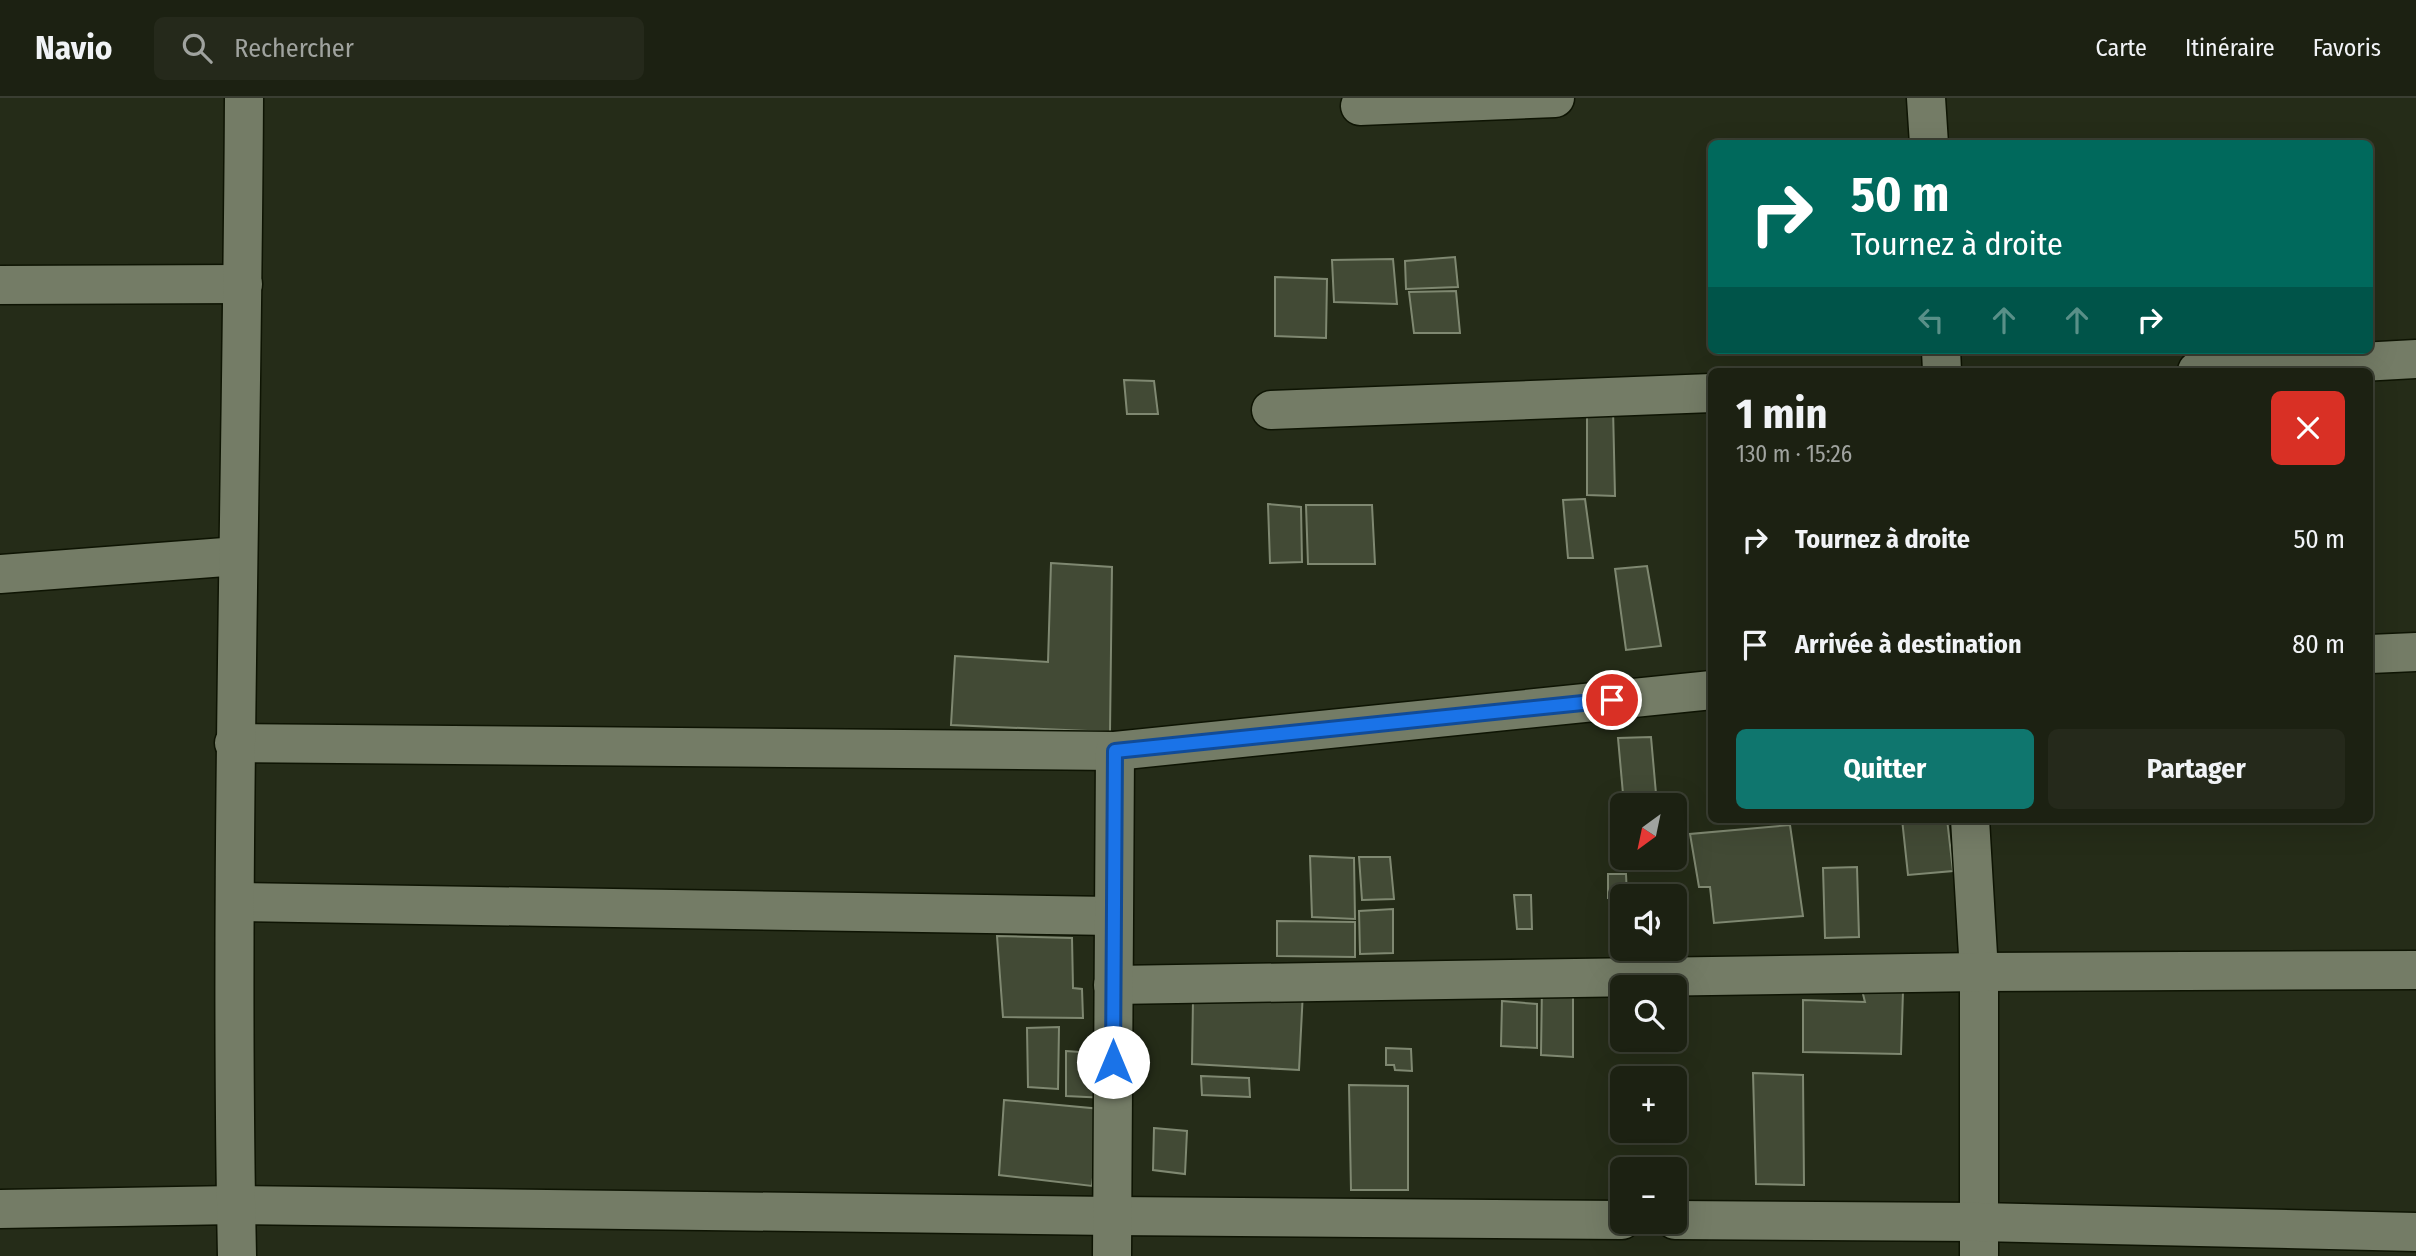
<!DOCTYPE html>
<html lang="fr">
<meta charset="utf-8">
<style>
:root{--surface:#1c2112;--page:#25291b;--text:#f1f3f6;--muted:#a0a39f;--line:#3a3e32;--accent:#0f766e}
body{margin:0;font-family:"Fira Sans Condensed",sans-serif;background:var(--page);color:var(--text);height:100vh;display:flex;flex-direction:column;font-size:26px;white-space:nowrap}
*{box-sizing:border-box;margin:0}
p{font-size:23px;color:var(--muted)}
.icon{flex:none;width:38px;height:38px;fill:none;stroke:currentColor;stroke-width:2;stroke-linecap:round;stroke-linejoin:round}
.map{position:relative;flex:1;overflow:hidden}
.panel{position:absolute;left:1708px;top:270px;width:665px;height:455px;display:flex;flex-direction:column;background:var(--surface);border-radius:10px;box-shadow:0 7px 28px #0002,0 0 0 2px var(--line)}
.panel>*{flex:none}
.top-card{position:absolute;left:1708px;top:42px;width:665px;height:214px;border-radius:10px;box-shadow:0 7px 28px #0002,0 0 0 2px var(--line);background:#00695c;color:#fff;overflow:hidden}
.needle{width:46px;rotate:213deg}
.controls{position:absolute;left:1610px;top:695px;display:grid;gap:14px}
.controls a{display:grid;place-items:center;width:77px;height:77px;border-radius:10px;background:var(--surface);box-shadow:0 7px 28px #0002,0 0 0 2px var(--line);font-size:35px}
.pin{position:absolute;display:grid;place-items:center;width:60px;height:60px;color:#fff;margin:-30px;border:4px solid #fff;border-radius:50%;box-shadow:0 2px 7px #0007}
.me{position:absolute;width:77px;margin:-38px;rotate:0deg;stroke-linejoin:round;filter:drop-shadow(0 0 5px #0008)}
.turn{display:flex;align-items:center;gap:24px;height:147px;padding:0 28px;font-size:32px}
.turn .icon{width:91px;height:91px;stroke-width:2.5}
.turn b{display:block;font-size:49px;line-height:60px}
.lanes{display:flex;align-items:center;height:66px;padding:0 28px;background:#0003;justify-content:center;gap:35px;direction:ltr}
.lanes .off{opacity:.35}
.round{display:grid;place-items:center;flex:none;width:74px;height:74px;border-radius:10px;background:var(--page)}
.overview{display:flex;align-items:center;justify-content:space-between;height:119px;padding:0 28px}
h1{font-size:42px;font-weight:700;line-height:52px}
.button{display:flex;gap:14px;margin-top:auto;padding:14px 28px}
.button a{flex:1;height:80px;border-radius:10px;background:var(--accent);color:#fff;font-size:28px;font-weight:700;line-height:80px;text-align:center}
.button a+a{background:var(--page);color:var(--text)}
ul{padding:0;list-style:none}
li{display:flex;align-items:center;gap:21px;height:105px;padding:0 28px}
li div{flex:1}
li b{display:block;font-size:26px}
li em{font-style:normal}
header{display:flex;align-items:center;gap:42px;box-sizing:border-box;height:98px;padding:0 35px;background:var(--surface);border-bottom:2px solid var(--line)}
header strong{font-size:33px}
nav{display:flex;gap:38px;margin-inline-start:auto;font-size:24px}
.search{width:490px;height:63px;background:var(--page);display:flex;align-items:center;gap:18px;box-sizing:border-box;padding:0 24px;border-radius:10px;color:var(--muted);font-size:26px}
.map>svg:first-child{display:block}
.building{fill:#424a35;stroke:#7f8871;stroke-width:2}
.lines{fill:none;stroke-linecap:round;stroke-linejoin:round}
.minor-casing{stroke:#0e1403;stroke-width:41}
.minor{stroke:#747c66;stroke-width:38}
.route-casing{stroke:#114b97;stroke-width:18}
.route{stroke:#1a73e8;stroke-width:12}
</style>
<header>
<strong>Navio</strong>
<div class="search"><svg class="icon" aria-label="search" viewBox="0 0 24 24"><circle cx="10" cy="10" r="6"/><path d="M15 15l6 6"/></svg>Rechercher</div>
<nav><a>Carte</a><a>Itinéraire</a><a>Favoris</a></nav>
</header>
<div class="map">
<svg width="2416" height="1158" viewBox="0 0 2416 1158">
<rect width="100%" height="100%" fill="#252c18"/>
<g class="building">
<path d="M1455 159 1458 189 1406 191 1405 163Z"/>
<path d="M1393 161 1397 206 1334 204 1332 162Z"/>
<path d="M1275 179 1327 181 1326 240 1275 238Z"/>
<path d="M1456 193 1460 235H1414L1409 194Z"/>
<path d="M1124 282 1154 283 1158 316H1127Z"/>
<path d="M1587 309 1613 310 1615 398 1587 397Z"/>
<path d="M1585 401 1593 460H1568L1563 402Z"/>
<path d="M1268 406 1301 409 1302 464 1270 465Z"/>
<path d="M1306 407H1372L1375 466H1308Z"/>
<path d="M1051 465 1112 469 1110 634 951 627 955 558 1048 564Z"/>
<path d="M1647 468 1661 548 1626 552 1615 471Z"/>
<path d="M1651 639 1657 707H1624L1618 640Z"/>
<path d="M1902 721H1947L1953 773 1908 777Z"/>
<path d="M1790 727 1803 818 1714 825 1710 789H1699L1690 736Z"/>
<path d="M1310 758 1354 760 1355 821 1312 819Z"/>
<path d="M1359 759H1390L1394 801 1362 802Z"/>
<path d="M1857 769 1859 839 1825 840 1823 770Z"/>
<path d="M1608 776H1626L1627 798 1608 800Z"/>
<path d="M1514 797H1531L1532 831H1517Z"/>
<path d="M1393 811V855L1360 856 1359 813Z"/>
<path d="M1611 815 1622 816V838H1612Z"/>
<path d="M1277 823 1355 824V859L1277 858Z"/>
<path d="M997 838 1072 840 1073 890 1082 891 1083 920 1003 919Z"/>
<path d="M1542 885 1573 886V959L1541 957Z"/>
<path d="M1250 891 1303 893 1299 972 1192 966 1193 901 1250 904Z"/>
<path d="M1862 892 1903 893 1901 956 1803 954V902L1865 904Z"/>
<path d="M1502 903 1537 906V950L1501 948Z"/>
<path d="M1059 929 1058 991 1028 989 1027 930Z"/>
<path d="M1386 950 1411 951 1412 973 1395 972 1394 967H1386Z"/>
<path d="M1066 953 1107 956V1000L1066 998Z"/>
<path d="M1753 975 1803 977 1804 1087 1756 1086Z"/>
<path d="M1201 978 1249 980 1250 999 1202 997Z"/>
<path d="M1349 987 1408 988V1092H1351Z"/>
<path d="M1004 1002 1101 1011 1092 1088 999 1077Z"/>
<path d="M1154 1030 1187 1033 1185 1076 1153 1072Z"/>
</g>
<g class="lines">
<defs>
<g id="minor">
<path d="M1926 0 1929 46"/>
<path d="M1360 8 1555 0"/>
<path d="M0 187 243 186"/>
<path d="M1941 252 1942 273"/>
<path d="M2197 273 2416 261"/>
<path d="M1271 312 1712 295"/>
<path d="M0 476 238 458"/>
<path d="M2370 556 2416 554"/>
<path d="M234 645 1115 653 1712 592"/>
<path d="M1970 721 1979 874V1158"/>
<path d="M235 804 1112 818"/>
<path d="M1113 887 1979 874 2416 872"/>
<path d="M0 1111 236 1107 1112 1118 1622 1122"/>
<path d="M1675 1122 1979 1124 2416 1134"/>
<path d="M237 1158C229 772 242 386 244 0"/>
<path d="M1112 1158 1115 653"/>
</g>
</defs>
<use href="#minor" class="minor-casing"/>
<use href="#minor" class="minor"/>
</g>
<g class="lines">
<defs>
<path id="route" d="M1113 964 1115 653 1612 602"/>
</defs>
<use href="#route" class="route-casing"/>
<use href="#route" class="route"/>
</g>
</svg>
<div class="controls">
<a><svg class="needle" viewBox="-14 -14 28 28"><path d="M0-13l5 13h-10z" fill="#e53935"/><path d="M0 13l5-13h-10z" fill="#a0a39f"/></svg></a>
<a><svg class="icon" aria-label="sound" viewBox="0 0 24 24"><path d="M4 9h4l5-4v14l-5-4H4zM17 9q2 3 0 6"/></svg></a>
<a><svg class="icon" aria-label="search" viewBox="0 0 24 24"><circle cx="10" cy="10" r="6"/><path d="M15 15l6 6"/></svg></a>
<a>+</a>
<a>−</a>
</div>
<div class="pin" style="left:1612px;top:602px;background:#d93025"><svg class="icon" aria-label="arrive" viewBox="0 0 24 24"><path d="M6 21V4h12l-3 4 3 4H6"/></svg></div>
<svg class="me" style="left:1113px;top:964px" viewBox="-20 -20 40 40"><circle r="19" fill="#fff"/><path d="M0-13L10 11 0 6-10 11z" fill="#1a73e8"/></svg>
<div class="top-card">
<div class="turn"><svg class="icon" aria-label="right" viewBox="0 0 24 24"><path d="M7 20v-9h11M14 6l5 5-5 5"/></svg><div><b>50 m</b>Tournez à droite</div></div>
<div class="lanes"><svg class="icon off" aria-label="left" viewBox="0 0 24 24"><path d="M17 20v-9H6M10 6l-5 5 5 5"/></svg><svg class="icon off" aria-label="ahead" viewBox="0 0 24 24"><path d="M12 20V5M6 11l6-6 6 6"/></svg><svg class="icon off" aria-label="ahead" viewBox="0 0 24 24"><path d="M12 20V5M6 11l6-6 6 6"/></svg><svg class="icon" aria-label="right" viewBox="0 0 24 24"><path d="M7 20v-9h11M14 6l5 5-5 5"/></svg></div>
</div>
<section class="panel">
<div class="overview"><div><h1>1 min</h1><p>130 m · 15:26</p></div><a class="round" style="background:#d93025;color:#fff"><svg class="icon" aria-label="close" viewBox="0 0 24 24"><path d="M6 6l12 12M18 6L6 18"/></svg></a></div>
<ul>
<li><svg class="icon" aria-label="right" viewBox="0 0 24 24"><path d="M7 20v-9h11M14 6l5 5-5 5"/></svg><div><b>Tournez à droite</b></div><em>50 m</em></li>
<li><svg class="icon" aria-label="arrive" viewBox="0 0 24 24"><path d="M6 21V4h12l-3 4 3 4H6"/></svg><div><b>Arrivée à destination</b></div><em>80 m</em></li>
</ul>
<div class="button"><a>Quitter</a><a>Partager</a></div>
</section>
</div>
